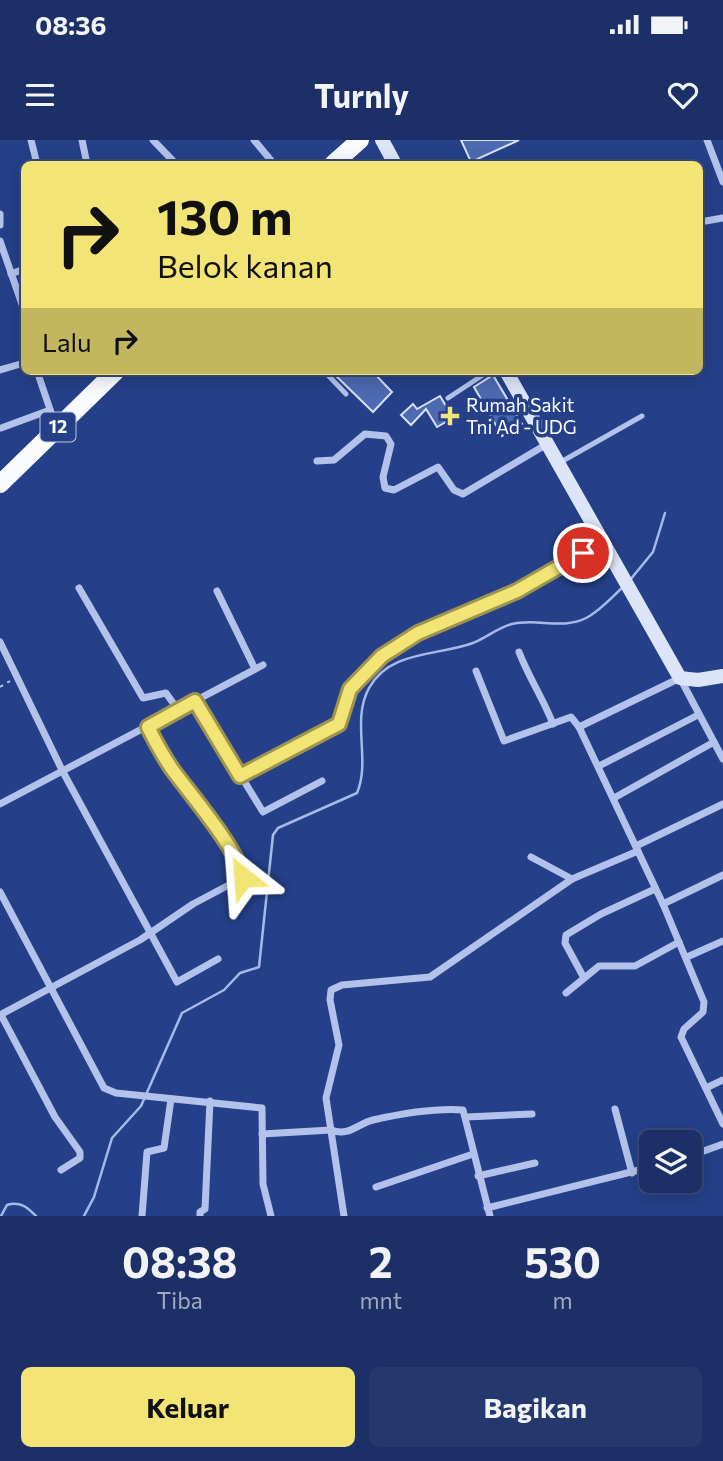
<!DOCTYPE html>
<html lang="id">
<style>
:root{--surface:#1c3067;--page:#25386d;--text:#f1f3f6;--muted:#a0a9c0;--line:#3a4b7b;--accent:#f3e476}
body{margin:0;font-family:Commissioner,sans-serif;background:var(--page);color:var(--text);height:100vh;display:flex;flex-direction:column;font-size:26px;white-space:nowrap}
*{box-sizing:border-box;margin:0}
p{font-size:23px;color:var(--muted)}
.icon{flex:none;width:38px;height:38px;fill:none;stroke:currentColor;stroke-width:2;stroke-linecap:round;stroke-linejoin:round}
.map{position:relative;height:1076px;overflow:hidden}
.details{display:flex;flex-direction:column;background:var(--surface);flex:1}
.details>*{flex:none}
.top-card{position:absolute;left:21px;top:21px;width:682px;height:214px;border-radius:10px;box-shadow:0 4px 18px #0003,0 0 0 2px var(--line);background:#f3e476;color:#111;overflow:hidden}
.controls{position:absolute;left:639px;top:990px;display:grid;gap:14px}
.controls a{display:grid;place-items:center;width:63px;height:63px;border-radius:10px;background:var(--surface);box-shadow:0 4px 18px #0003,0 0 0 2px var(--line);font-size:35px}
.pin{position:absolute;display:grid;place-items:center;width:60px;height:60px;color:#fff;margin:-30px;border:4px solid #fff;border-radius:50%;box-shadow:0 2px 7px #0007}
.me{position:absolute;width:77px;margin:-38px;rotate:332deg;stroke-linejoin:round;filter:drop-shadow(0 0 5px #0008)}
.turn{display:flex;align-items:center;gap:24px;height:147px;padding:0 21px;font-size:32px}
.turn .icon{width:91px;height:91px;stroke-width:2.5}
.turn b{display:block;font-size:49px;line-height:60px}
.then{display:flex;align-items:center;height:66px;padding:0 21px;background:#0003;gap:14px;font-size:26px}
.eta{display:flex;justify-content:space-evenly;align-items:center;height:119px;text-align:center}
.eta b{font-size:42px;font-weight:700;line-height:49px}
.primary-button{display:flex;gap:14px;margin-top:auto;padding:14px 21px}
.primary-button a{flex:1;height:80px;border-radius:10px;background:var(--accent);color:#111;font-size:28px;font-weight:700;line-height:80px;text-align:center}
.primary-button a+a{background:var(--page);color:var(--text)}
.status{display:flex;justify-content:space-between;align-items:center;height:49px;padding:0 35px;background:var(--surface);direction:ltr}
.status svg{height:19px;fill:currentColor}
header{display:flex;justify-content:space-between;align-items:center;height:91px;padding:0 21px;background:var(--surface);font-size:32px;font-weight:700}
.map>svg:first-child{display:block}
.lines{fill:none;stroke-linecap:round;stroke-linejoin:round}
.stream{stroke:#a6baea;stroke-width:2.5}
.building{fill:#4d69b1;stroke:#d6e0f7;stroke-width:2}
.path{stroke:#b2c2ea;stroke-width:2;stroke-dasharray:3.5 5;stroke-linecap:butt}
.service{stroke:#b2c2ea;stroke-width:5}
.minor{stroke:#b2c2ea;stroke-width:7}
.secondary{stroke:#dce4f8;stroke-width:14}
.trunk{stroke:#fafbfe;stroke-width:18}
.route-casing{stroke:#9e944d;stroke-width:18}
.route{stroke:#f3e476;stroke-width:12}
.poi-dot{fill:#f3e476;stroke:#254089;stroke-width:2.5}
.labels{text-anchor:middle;stroke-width:7;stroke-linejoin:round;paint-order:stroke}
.shield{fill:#254089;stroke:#bec6dc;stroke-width:2}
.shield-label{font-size:18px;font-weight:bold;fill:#fff}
.poi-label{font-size:19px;fill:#fff;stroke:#254089;text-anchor:start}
</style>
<div class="status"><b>08:36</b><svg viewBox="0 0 49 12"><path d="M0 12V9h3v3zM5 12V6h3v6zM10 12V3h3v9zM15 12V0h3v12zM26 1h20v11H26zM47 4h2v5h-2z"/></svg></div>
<header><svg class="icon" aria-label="menu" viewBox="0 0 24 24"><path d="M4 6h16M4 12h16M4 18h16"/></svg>Turnly<svg class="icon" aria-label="heart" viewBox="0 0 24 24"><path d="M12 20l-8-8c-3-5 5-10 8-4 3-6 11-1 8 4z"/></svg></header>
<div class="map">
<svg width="723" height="1076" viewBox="0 0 723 1076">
<rect width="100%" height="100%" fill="#254089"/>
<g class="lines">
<g class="stream">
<path d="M630 440 653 412 665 373"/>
<path d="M1 1076 7 1065C20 1061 27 1067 36 1076"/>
<path d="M84 1076 94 1057 112 998 141 966 182 873 224 850 240 833 259 827 273 695 278 688 357 653C371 620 351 581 369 548 390 510 438 516 473 503 486 498 499 487 512 484 536 478 563 490 586 478 600 471 612 457 623 447"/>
</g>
</g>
<g class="building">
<path d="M461 0H519L471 22Z"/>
<path d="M331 231H372L392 252 373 272Z"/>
<path d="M493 235 522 284 502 296 474 247Z"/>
<path d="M440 256 453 278 437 287 426 269 411 285 401 275 413 264 417 269Z"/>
</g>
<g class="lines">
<path class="path" d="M0 547 10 541"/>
<g class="service">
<path d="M324 231 346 254"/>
<path d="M448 258 489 231"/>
<path d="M559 323 642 276"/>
</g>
<g class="minor">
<path d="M31 0 37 24"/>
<path d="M82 0 87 24"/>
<path d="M153 0 176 24"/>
<path d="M254 0 274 24"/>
<path d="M707 0 723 42"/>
<path d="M0 74V85"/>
<path d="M700 82 723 78"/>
<path d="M0 101 24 170"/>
<path d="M11 134 24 129"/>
<path d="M0 230 24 223"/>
<path d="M37 231 56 287"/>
<path d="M1 288 50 270"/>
<path d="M317 321 334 320 365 294 386 296 391 304 383 337 385 348 394 350 438 327 454 350 463 354 547 304"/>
<path d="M79 448 143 558 166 553 178 570"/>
<path d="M217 451 255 529"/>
<path d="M0 502 63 632 177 842 218 819"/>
<path d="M519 512C529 538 543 558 553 584"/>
<path d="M476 531 504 601 571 577 579 587"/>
<path d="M195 561 263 672 322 641"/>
<path d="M723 619 680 538 579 587 663 764 704 862 703 872 684 889 681 897 723 984"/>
<path d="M599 626 698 575"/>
<path d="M240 636 339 584 350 549 382 516 418 493 517 451 604 401"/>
<path d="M614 658 714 602"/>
<path d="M0 664 263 525"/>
<path d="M636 706 723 664"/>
<path d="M531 717 572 739"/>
<path d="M0 752 104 948 116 953 262 968 263 1044 271 1076"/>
<path d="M663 764 723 735"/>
<path d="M687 817 723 801"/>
<path d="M584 838 565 803 566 795 601 774 655 749"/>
<path d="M566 853 599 826H635L679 802"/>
<path d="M0 875 140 800 193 764 242 738C244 720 185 647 172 630 163 617 155 601 147 587"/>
<path d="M1 875 55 977 80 1012V1018L61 1030"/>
<path d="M706 948 723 940"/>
<path d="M615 969 632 1033"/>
<path d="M466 977 532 974"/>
<path d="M262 994 331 990C349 997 357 984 373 980 400 974 435 968 463 970L490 1076"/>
<path d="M690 1016 723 1004"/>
<path d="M478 1036 535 1023"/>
<path d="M376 1047 473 1014"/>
<path d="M487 1068 651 1027"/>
<path d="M142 1076 147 1012 164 1008 171 959"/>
<path d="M200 1076V1072L205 1069 210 961"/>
<path d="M344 1076 326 958 339 905 330 860 331 850 342 845 430 837 572 739 638 711"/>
</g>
<g class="secondary">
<path d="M382 0 395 24"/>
<path d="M506 231 680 538 698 540 723 536"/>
</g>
<g class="trunk">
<path d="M333 24 360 0"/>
<path d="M0 344 116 231"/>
</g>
</g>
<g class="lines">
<defs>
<path id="route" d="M243 737C237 708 190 654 172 629 163 616 155 601 148 587L195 561 240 636 339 584 350 549 382 516 418 493 517 451 583 413"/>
</defs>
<use href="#route" class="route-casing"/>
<use href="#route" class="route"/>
</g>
<path class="poi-dot" d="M446.5 265.5h7v7h7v7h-7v7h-7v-7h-7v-7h7z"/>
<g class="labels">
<rect class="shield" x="40.5" y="272.5" width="35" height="29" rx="5"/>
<g class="shield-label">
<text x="58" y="293">12</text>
</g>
<g class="poi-label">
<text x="466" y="272">Rumah Sakit<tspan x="466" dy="22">Tni Ad - UDG</tspan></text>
</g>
</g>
</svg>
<div class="controls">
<a><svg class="icon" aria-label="layers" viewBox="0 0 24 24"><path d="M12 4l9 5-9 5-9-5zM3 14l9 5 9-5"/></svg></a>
</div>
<div class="pin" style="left:583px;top:413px;background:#d93025"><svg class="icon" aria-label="arrive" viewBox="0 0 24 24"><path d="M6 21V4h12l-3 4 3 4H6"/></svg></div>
<svg class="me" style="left:243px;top:737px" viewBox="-20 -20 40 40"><path d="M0-17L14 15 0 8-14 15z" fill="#f3e476" stroke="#fff" stroke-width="4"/></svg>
<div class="top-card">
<div class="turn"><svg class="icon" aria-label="right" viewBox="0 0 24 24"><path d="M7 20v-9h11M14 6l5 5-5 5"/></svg><div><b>130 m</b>Belok kanan</div></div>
<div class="then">Lalu<svg class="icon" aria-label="right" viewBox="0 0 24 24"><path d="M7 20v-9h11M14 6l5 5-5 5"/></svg></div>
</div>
</div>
<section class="details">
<div class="eta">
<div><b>08:38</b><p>Tiba</p></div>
<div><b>2</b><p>mnt</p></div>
<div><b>530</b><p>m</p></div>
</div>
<div class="primary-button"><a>Keluar</a><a>Bagikan</a></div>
</section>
